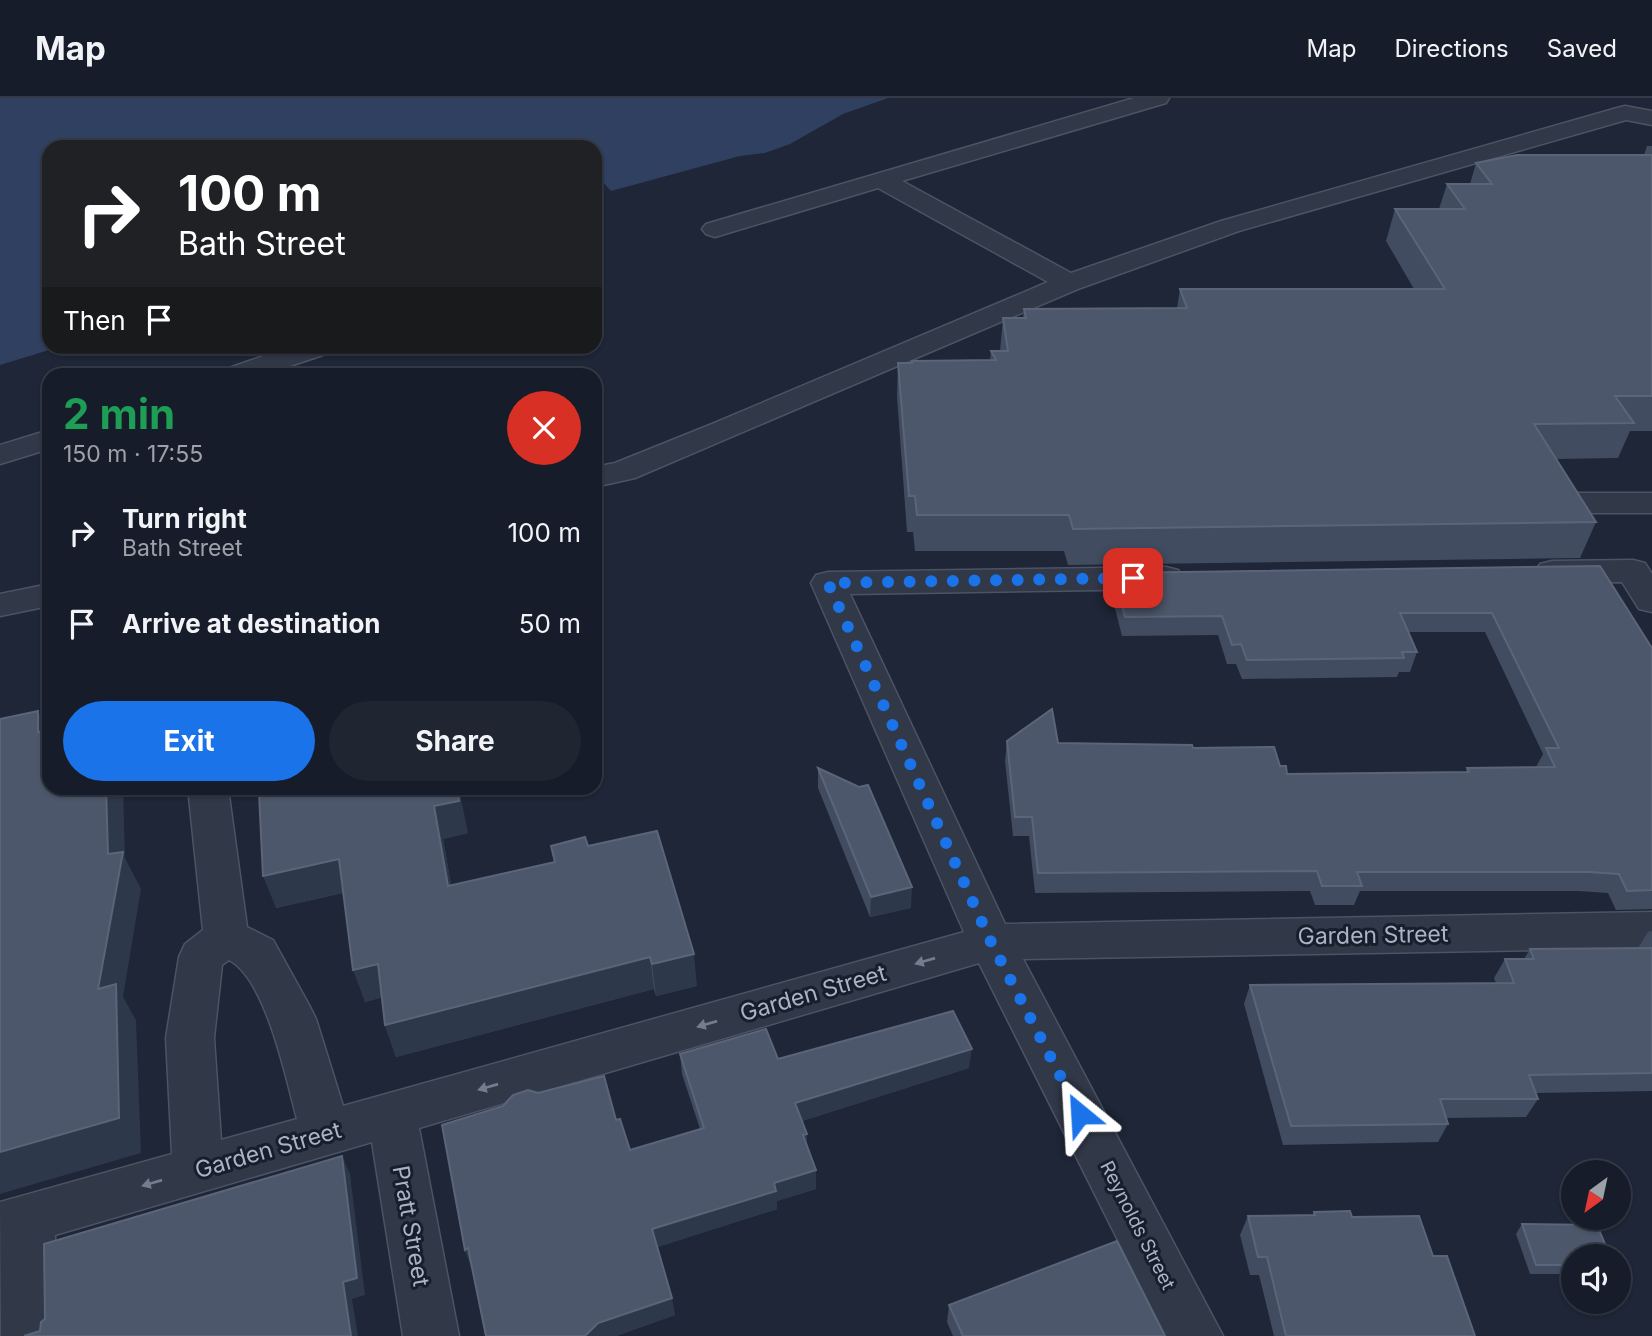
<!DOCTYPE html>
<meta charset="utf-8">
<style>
:root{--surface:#161c29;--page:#1f2531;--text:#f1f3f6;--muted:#9ea1a8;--line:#353a46;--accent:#1a73e8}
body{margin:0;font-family:Inter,sans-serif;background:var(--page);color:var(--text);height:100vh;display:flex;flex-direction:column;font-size:26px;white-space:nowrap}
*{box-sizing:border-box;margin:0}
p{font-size:23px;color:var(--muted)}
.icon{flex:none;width:38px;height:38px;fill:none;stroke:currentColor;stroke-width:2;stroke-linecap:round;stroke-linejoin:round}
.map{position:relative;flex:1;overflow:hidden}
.details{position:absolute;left:42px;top:270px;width:560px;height:427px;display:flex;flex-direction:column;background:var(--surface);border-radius:21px;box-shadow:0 2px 5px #0004,0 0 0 2px var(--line)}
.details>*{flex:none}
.banner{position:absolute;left:42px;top:42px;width:560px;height:214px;border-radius:21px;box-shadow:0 2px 5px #0004,0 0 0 2px var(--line);background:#202124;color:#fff;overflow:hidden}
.needle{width:46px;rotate:213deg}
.controls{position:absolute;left:1561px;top:1062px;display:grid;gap:14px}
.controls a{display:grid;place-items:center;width:70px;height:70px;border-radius:50%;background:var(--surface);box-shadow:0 2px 5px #0004,0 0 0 2px var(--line);font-size:35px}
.pin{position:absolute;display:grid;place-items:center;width:60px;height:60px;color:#fff;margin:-30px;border-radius:14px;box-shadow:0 4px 10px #0006}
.me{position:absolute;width:77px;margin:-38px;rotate:333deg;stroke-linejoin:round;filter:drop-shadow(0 0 5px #0008)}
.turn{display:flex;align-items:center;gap:24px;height:147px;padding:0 21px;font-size:32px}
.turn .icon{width:91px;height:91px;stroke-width:2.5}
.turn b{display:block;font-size:49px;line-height:60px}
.then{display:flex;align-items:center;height:66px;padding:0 21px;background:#0003;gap:14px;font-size:26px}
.round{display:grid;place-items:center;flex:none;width:74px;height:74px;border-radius:37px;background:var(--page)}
.headline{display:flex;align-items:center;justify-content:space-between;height:119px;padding:0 21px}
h1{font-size:42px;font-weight:700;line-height:52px;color:#1e9e55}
.button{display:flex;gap:14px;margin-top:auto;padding:14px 21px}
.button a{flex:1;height:80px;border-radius:42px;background:var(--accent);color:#fff;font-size:28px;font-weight:700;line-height:80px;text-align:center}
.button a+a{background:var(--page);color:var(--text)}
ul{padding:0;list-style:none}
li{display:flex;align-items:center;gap:21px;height:91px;padding:0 21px}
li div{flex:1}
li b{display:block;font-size:26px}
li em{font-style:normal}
header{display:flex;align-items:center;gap:42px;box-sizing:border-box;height:98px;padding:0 35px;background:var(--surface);border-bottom:2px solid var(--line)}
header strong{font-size:33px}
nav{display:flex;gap:38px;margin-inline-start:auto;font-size:24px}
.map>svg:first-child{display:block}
.water{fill:#2f4060}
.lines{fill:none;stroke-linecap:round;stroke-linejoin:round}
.minor-casing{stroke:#4c5363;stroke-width:3}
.minor{fill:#313848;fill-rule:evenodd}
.wall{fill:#414c60}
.shaded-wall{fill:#2e384b}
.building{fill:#4c576b;stroke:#5b6579;stroke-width:2}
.oneway{fill:#747c8d}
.route{stroke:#1a73e8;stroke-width:12;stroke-dasharray:0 21.6}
.labels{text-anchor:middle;stroke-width:6;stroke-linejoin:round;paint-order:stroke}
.street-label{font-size:19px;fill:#abb3c5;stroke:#171e2c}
.near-street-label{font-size:23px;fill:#abb3c5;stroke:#171e2c}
</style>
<header>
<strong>Map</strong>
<nav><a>Map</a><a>Directions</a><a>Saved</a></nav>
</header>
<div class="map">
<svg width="1652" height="1238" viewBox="0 0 1652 1238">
<rect width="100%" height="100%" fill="#1e2637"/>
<path class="water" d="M0 0H888L843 16 790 46 765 55 740 58 611 93 600 81 595 83V49H49V248L59 249 0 267Z"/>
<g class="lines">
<defs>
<g id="minor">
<path d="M1134 0H1169L1166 5 902 83 1071 175 1221 123 1617 10 1625 8 1652 13V27L1626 22 1239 133 1078 191 635 380 595 389V369L615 365 712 326 1048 184 878 90 715 139 706 136 702 131 706 126Z"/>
<path d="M292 248H336L332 254 266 276H224L229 270Z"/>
<path d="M49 332V351L0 366V347Z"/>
<path d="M1578 395H1652V415H1578L1566 412 1562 405 1566 398Z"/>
<path d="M1633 462 1645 465 1652 476V514L1639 511 1622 484 1552 485 1540 482 1535 474 1540 466 1552 463Z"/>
<path d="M1166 469 1178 472 1183 480 1178 488 1166 491 850 496 1005 826 1652 814V850L1023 861 1223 1238H1166L979 865 419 1030 459 1238H403L372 1044 55 1137 57 1238H1L0 1104 172 1056 166 940 179 859 185 846 203 832 188 690H228L247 829 273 842 309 907 316 921 343 1008 964 834 811 485 816 477 828 474ZM229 862C266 881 286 981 297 1021L221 1042 214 940 222 867Z"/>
<path d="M49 486V508L0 518V496Z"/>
</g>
</defs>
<use href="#minor" class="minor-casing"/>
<use href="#minor" class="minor"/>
</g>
<g class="wall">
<path d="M1647 48H1652V333H1630L1618 360 1556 361 1596 424 1580 460 1068 467 1064 453H915L913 434H907L897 299 898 265 990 262 991 253H1000L1003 220H1023L1024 211 1177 210 1180 191H1414L1386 143 1395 111H1439L1447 86H1470L1476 65 1644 57Z"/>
<path d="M1600 468 1652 550V811L1616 812 1608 795 1578 793H1360L1354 807H1315L1310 793 1035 795 1029 738H1013L1005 663 1007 643 1193 650 1280 668 1287 676 1466 674 1467 670 1536 669 1543 656 1485 534H1408L1417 554 1410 574H1399L1397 579 1242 581 1236 566H1227L1218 537 1122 538 1111 495 1114 475Z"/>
<path d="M818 670 911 810 870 819 818 690Z"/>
<path d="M284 690 468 735 443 741 451 787 554 764 551 748H588L697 888 656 898 654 891 396 959 385 927 382 899 365 904 343 795 276 810Z"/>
<path d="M1652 833V993L1536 995 1538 1001 1526 1019 1446 1020 1448 1026 1438 1044 1283 1047 1244 906 1250 887 1496 885 1494 880 1505 861H1524L1530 851 1638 850 1648 834Z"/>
<path d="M680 956 969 970 802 1023 816 1091 777 1103V1111L657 1149 675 1217 616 1238H486L472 1170 465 1152 616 1022 630 1052 700 1031 682 976Z"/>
<path d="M1314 1114 1352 1119 1433 1158 1475 1238H1274L1259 1177H1250L1240 1137 1248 1118 1312 1117Z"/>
<path d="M1522 1126 1573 1158V1176H1530L1516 1136Z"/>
<path d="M949 1207 1165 1238H953L947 1224Z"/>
</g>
<g class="shaded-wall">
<path d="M38 613 49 634H38Z"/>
<path d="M106 690H123L125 760 141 791 123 899 136 922 141 1055 0 1096V1054L98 891Z"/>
<path d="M457 690H459L468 735 443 741 457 820 448 788 434 708Z"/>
<path d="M339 761 351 793 276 810 263 778Z"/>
<path d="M912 789 911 810 870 819 871 799Z"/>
<path d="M694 856 697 888 656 898 652 866Z"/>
<path d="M650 859 654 891 396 959 385 927Z"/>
<path d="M378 866 389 898 365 904 353 872Z"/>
<path d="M972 951 969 970 796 1025 795 1005Z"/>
<path d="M807 1036V1055L803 1037Z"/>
<path d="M342 1058 350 1076 365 1197 352 1201 358 1238H351L343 1184Z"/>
<path d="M816 1072V1091L777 1103V1111L655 1150 652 1131 774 1085Z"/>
<path d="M468 1150 474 1169 471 1170 465 1152Z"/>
<path d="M672 1200 675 1217 616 1238H585L598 1225Z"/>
</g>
<g class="building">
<path d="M1517 57H1652V298H1615L1634 325 1534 326 1596 424 1073 431 1069 417H917L915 398H909L898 265H912V263L996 262 991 253H1008L1003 220H1026L1024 211 1187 210 1180 191H1445L1395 111H1465L1447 86H1492L1476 65Z"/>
<path d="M1600 468 1652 550V792L1627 793 1619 776 1589 774H1357L1362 788H1322L1317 773 1038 775 1032 719H1015L1007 643 1052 611 1058 645 1192 647 1193 650 1274 649 1280 668H1286L1287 676 1469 674 1467 670 1555 669 1546 650H1559L1492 515H1400L1417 554H1402L1404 560 1247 562 1241 546 1232 547 1222 518 1125 519 1114 475Z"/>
<path d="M38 613V634L49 632V690H106L108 756 123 754 98 891 116 886 119 1020 0 1054V621Z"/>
<path d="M818 670 859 689 868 687 912 789 871 799Z"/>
<path d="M284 690H457L459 703 434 708 448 788 555 764 551 748 585 739 588 748 657 733 694 856 652 866 650 859 385 927 378 866 353 872 339 761 263 778 259 695Z"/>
<path d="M1652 850V975L1529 977 1538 1001H1440L1448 1026 1291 1028 1250 887 1514 885 1505 861H1534L1530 851Z"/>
<path d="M953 913 972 951 795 1005 807 1036 803 1037 816 1072 774 1085 776 1093 652 1131 672 1200 598 1225 585 1238H486L468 1150 465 1152 442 1027 503 1008 513 997 528 992 538 995 604 978 616 1022 620 1021 630 1052 704 1030 680 956 766 931 778 961Z"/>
<path d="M342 1058 357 1180 343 1184 351 1238H24L40 1233 41 1224 45 1221 44 1146Z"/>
<path d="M1350 1113 1352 1119 1419 1118 1433 1158H1447L1475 1238H1286L1267 1159H1258L1248 1118 1315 1117 1314 1114Z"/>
<path d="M1522 1126 1597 1127 1610 1158H1573V1167H1536Z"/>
<path d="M1117 1143 1165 1238H963L949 1207Z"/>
</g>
<defs><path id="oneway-solid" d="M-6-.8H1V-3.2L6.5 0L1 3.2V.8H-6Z" transform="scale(1.75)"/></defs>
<g class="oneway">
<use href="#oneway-solid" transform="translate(925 863) rotate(164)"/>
<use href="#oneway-solid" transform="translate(707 926) rotate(164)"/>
<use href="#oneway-solid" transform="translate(488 989) rotate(164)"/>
<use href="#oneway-solid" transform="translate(152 1085) rotate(164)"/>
</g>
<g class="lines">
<path class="route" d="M1080 1016 991 844 828 485 1133 480"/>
</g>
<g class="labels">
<g class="street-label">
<text transform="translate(1138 1127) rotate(63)" y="7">Reynolds Street</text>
</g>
<g class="near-street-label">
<text transform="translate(1373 837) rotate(-1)" y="8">Garden Street</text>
<text transform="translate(813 895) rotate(-16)" y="8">Garden Street</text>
<text transform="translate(268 1052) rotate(-16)" y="8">Garden Street</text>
<text transform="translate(411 1128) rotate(80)" y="8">Pratt Street</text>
</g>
</g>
</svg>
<div class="controls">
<a><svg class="needle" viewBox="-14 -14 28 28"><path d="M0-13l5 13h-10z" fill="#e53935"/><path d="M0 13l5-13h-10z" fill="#9ea1a8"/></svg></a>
<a><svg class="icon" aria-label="sound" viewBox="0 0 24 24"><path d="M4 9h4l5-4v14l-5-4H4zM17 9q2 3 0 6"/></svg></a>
</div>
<div class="pin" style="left:1133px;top:480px;background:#d93025"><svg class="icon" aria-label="arrive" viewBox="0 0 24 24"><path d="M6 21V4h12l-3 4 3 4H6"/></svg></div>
<svg class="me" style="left:1080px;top:1016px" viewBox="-20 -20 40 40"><path d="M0-17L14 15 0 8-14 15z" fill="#1a73e8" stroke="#fff" stroke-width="4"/></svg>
<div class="banner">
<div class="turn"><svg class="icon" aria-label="right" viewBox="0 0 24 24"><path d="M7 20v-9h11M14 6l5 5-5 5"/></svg><div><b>100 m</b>Bath Street</div></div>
<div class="then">Then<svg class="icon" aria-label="arrive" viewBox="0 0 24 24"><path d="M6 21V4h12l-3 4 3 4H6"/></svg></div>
</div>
<section class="details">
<div class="headline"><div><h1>2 min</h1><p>150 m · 17:55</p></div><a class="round" style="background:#d93025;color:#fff"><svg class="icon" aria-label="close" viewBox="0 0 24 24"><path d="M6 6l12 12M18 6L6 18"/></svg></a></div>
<ul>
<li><svg class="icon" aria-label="right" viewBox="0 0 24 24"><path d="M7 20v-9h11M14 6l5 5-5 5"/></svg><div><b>Turn right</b><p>Bath Street</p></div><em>100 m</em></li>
<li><svg class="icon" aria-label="arrive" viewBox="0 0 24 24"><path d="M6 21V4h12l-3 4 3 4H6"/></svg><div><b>Arrive at destination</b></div><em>50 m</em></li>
</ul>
<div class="button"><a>Exit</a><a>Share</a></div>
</section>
</div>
